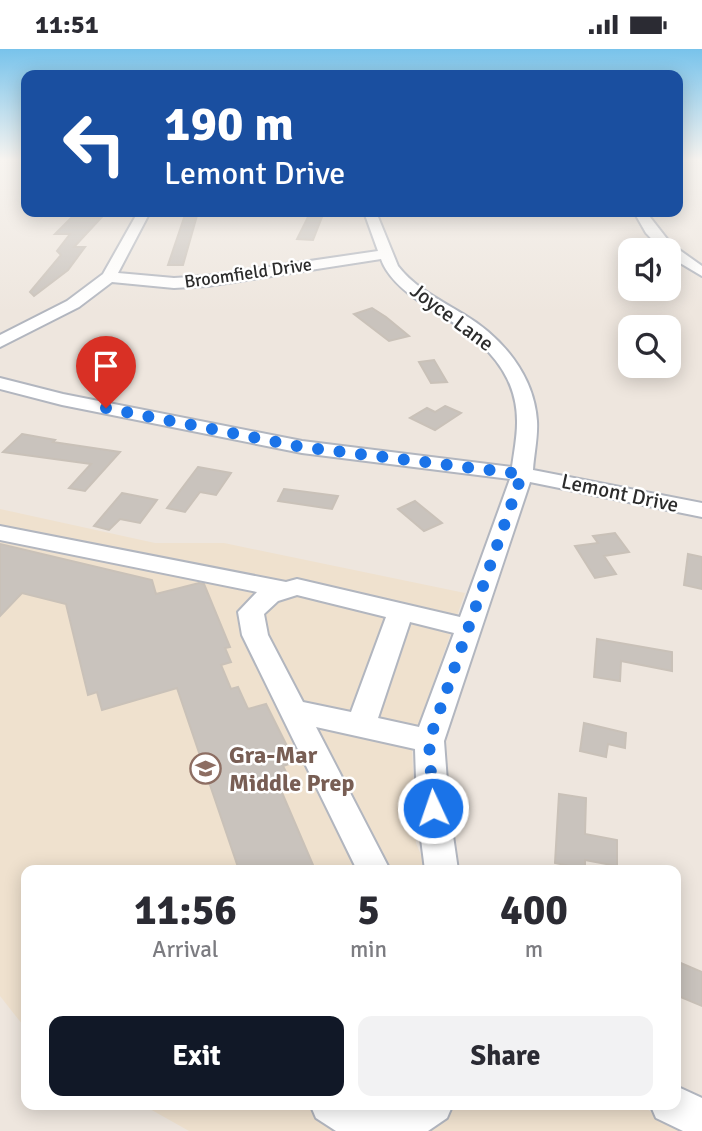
<!DOCTYPE html>
<style>
:root{--surface:#fff;--page:#f2f2f3;--text:#2b2b33;--muted:#7c7c81;--accent:#111827}
body{margin:0;font-family:Signika,sans-serif;background:var(--page);color:var(--text);height:100vh;display:flex;flex-direction:column;font-size:26px;white-space:nowrap}
*{box-sizing:border-box;margin:0}
p{font-size:23px;color:var(--muted)}
.icon{flex:none;width:38px;height:38px;fill:none;stroke:currentColor;stroke-width:2;stroke-linecap:round;stroke-linejoin:round}
.map{position:relative;flex:1;overflow:hidden}
.panel{position:absolute;left:21px;top:816px;width:660px;height:245px;display:flex;flex-direction:column;background:var(--surface);border-radius:14px;box-shadow:0 4px 18px #0003}
.panel>*{flex:none}
.guide{position:absolute;left:21px;top:21px;width:662px;height:147px;border-radius:14px;box-shadow:0 4px 18px #0003;background:#1a4fa0;color:#fff;overflow:hidden}
.buttons{position:absolute;left:618px;top:189px;display:grid;gap:14px}
.buttons a{display:grid;place-items:center;width:63px;height:63px;border-radius:14px;background:var(--surface);box-shadow:0 4px 18px #0003;font-size:35px}
.pin{position:absolute;display:grid;place-items:center;width:60px;height:60px;color:#fff;margin:-72px -30px;border-radius:50% 50% 50% 0;rotate:-45deg;box-shadow:0 0 7px #0007}
.pin .icon{rotate:45deg}
.me{position:absolute;width:77px;margin:-38px;rotate:357deg;stroke-linejoin:round;filter:drop-shadow(0 0 5px #0008)}
.turn{display:flex;align-items:center;gap:24px;height:147px;padding:0 28px;font-size:32px}
.turn .icon{width:91px;height:91px;stroke-width:2.5}
.turn b{display:block;font-size:49px;line-height:60px}
.eta{display:flex;justify-content:space-evenly;align-items:center;height:119px;text-align:center}
.eta b{font-size:42px;font-weight:700;line-height:49px}
.primary-button{display:flex;gap:14px;margin-top:auto;padding:14px 28px}
.primary-button a{flex:1;height:80px;border-radius:14px;background:var(--accent);color:#fff;font-size:28px;font-weight:700;line-height:80px;text-align:center}
.primary-button a+a{background:var(--page);color:var(--text)}
.status{display:flex;justify-content:space-between;align-items:center;height:49px;padding:0 35px;background:var(--surface);direction:ltr}
.status svg{height:19px;fill:currentColor}
.map>svg:first-child{display:block}
.education{fill:#efe1ce}
.building{fill:#c9c3bd;stroke:#c9c1b8;stroke-width:2}
.lines{fill:none;stroke-linecap:round;stroke-linejoin:round}
.minor-casing{stroke:#b2b6bf;stroke-width:4}
.minor{fill:#fff;fill-rule:evenodd}
.route{stroke:#1a73e8;stroke-width:12;stroke-dasharray:0 21.6}
.labels{text-anchor:middle;stroke-width:5;stroke-linejoin:round;paint-order:stroke}
.far-street-label{font-size:18px;fill:#2c2c2c;stroke:#fff}
.street-label{font-size:21px;fill:#2c2c2c;stroke:#fff}
.near-education-label{font-size:24px;font-weight:bold;fill:#785e54;stroke:#fff;text-anchor:start}
</style>
<div class="status"><b>11:51</b><svg viewBox="0 0 49 12"><path d="M0 12V9h3v3zM5 12V6h3v6zM10 12V3h3v9zM15 12V0h3v12zM26 1h20v11H26zM47 4h2v5h-2z"/></svg></div>
<div class="map">
<svg width="702" height="1082" viewBox="0 0 702 1082">
<rect width="100%" height="100%" fill="#eee6de"/>
<g class="education">
<path d="M0 460 155 494H224L465 544 423 663 412 701 416 794 427 821H26V980L0 947Z"/>
<path d="M141 1055H640L658 1068 692 1082H189Z"/>
</g>
<g class="building">
<path d="M186 163H198L183 216H168Z"/>
<path d="M72 168 101 169 74 198H85L68 221 34 247 30 243 61 206 57 202 70 185H55Z"/>
<path d="M308 168H322L313 191 297 190Z"/>
<path d="M372 259 386 268 409 287 389 292 354 265Z"/>
<path d="M434 311 447 333 431 334 419 313Z"/>
<path d="M445 357 461 364 435 381 410 369 427 359 435 363Z"/>
<path d="M22 385 55 391 53 393 120 403 85 442 69 439 91 415 3 403Z"/>
<path d="M198 418 231 424 216 446 200 443 185 463 167 459Z"/>
<path d="M284 440 338 447 332 460 278 452Z"/>
<path d="M122 444 157 451 140 474 120 470 109 481 94 477Z"/>
<path d="M415 452 442 474 424 482 398 460Z"/>
<path d="M615 484 629 503 604 507 616 525 595 529 575 497 598 494 593 487Z"/>
<path d="M0 495 152 531 156 545 199 534 204 535 230 598 225 599 231 613 221 616 231 640 238 638 248 660 266 655 295 713 283 717 292 735 280 739 313 816 299 821H239L177 639 102 661 97 643 88 646 66 555 22 544 0 567Z"/>
<path d="M688 505 702 508V540L684 536Z"/>
<path d="M597 590 672 603V622L621 612 620 632 594 628Z"/>
<path d="M584 674 626 684 625 699 608 695 606 708 580 702Z"/>
<path d="M559 745 586 749 585 785 617 791V817L585 811V820L555 814Z"/>
<path d="M676 912 702 923V957L676 946Z"/>
</g>
<g class="lines">
<defs>
<g id="minor">
<path d="M138 163H150L118 224 174 229 207 227 378 202 364 163H376L398 217C415 239 440 251 463 265 502 288 534 326 537 372 538 388 534 405 533 421L702 454V468L530 433 444 692 449 759 458 821H425L417 759 415 700 316 678 390 821H357L242 586 238 563 257 543 0 491V477L286 533 297 530 460 568 510 430 302 404 62 356 0 340V329L63 345 302 392 512 418C514 403 517 388 517 374 518 315 471 283 425 256 408 245 388 230 381 210L207 237 174 239 112 233 79 258 0 298V286L67 252 103 225ZM297 546 386 568 351 663 303 653 268 586 264 565 278 552ZM410 573 454 584 419 678 378 669Z"/>
<path d="M634 163H646L671 195 702 217V227L670 208 668 201 661 200 646 184Z"/>
<path d="M676 1037 702 1049V1082H683L656 1069 650 1055H676Z"/>
<path d="M310 1055H453L447 1069 428 1082H336L316 1069Z"/>
</g>
</defs>
<use href="#minor" class="minor-casing"/>
<use href="#minor" class="minor"/>
</g>
<linearGradient id="sky" x2="0" y2="1"><stop stop-color="#78c3eb"/><stop offset="0.42" stop-color="#f7f4f0"/><stop offset="1" stop-color="#f7f4f0" stop-opacity="0"/></linearGradient>
<rect width="702" height="263" fill="url(#sky)"/>
<g class="lines">
<path class="route" d="M106 359 302 398 522 425 429 692 433 759"/>
</g>
<defs>
<symbol id="school-ring" viewBox="-11 -11 22 22"><circle r="9.5" fill="#fff" stroke="#8d6e63" stroke-width="1.5"/><path d="M0-5L7-2L0 1L-7-2ZM-4 1L0 2.5L4 1V4Q0 6-4 4Z" fill="#8d6e63"/></symbol>
</defs>
<g fill-rule="evenodd">
<use href="#school-ring" x="188" y="702" width="35" height="35"/>
</g>
<g class="labels">
<g class="far-street-label">
<text transform="translate(248 224) rotate(-8)" y="6">Broomfield Drive</text>
</g>
<g class="street-label">
<text transform="translate(452 268) rotate(37)" y="7">Joyce Lane</text>
<text transform="translate(620 444) rotate(12)" y="7">Lemont Drive</text>
</g>
<g class="near-education-label">
<text x="229" y="714">Gra-Mar<tspan x="229" dy="28">Middle Prep</tspan></text>
</g>
</g>
</svg>
<div class="buttons">
<a><svg class="icon" aria-label="sound" viewBox="0 0 24 24"><path d="M4 9h4l5-4v14l-5-4H4zM17 9q2 3 0 6"/></svg></a>
<a><svg class="icon" aria-label="search" viewBox="0 0 24 24"><circle cx="10" cy="10" r="6"/><path d="M15 15l6 6"/></svg></a>
</div>
<div class="pin" style="left:106px;top:359px;background:#d93025"><svg class="icon" aria-label="arrive" viewBox="0 0 24 24"><path d="M6 21V4h12l-3 4 3 4H6"/></svg></div>
<svg class="me" style="left:433px;top:759px" viewBox="-20 -20 40 40"><circle r="17" fill="#1a73e8" stroke="#fff" stroke-width="3"/><path d="M0-11L8 9 0 5-8 9z" fill="#fff"/></svg>
<div class="guide">
<div class="turn"><svg class="icon" aria-label="left" viewBox="0 0 24 24"><path d="M17 20v-9H6M10 6l-5 5 5 5"/></svg><div><b>190 m</b>Lemont Drive</div></div>
</div>
<section class="panel">
<div class="eta">
<div><b>11:56</b><p>Arrival</p></div>
<div><b>5</b><p>min</p></div>
<div><b>400</b><p>m</p></div>
</div>
<div class="primary-button"><a>Exit</a><a>Share</a></div>
</section>
</div>
